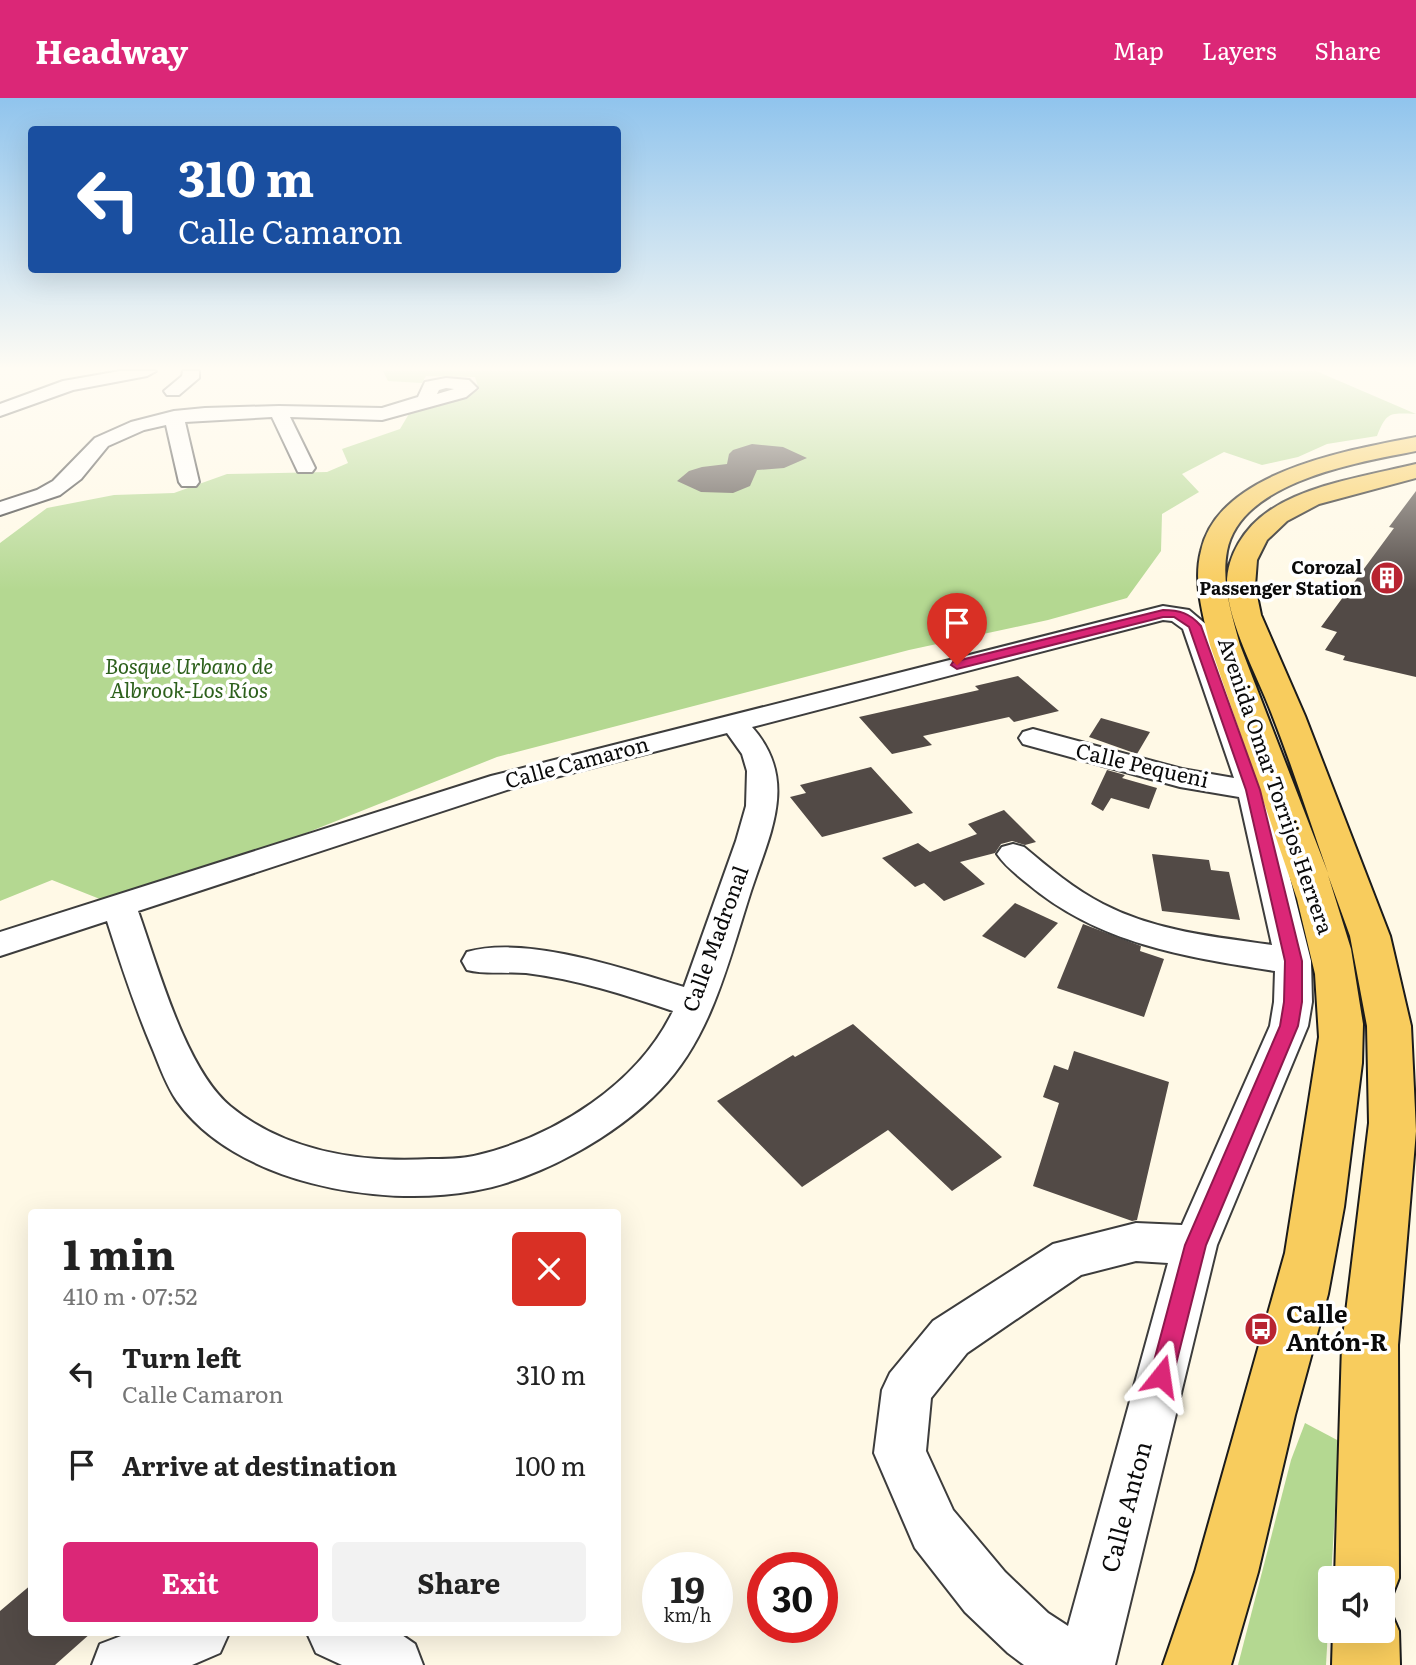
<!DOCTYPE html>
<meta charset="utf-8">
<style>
:root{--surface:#fff;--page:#f2f2f2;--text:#222;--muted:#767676;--accent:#db2777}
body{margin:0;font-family:Literata,serif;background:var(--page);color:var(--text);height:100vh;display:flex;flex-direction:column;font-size:26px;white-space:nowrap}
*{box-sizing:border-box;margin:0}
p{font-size:23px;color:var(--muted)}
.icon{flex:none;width:38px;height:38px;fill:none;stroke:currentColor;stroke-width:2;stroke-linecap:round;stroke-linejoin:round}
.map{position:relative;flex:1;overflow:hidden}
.panel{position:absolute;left:28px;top:1111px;width:593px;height:427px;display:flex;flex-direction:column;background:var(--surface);border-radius:7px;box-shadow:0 7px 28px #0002}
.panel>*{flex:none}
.banner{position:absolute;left:28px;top:28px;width:593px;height:147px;border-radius:7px;box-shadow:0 7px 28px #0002;background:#1a4fa0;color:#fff;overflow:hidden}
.buttons{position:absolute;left:1318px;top:1468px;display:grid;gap:14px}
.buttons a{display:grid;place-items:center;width:77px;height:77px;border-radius:7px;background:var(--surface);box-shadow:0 7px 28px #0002;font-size:35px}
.speed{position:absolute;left:642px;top:1454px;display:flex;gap:14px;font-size:35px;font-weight:700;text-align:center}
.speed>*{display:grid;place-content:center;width:91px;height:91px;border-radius:50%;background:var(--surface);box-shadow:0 7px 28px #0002;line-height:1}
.speed small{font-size:18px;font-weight:400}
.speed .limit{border:10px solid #d22;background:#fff;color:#111}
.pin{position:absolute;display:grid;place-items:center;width:60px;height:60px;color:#fff;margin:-72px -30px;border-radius:50% 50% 50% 0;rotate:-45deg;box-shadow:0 0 7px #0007}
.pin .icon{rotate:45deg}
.me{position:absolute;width:77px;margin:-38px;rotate:15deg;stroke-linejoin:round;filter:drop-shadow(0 0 5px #0008)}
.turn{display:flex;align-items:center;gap:24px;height:147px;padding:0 35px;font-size:32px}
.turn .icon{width:91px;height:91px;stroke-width:2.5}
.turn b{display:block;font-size:49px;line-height:60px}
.round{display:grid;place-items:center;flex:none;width:74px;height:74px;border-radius:7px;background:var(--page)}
.headline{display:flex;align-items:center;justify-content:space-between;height:119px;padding:0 35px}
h1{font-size:42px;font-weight:700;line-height:52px}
.action{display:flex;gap:14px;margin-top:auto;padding:14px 35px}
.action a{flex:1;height:80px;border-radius:7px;background:var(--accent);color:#fff;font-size:28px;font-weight:700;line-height:80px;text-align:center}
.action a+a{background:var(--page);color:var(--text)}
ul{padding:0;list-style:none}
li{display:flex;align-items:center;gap:21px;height:91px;padding:0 35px}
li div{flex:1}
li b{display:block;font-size:26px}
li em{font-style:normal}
header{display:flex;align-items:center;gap:42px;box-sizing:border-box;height:98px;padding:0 35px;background:var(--accent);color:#fff}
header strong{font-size:33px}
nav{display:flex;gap:38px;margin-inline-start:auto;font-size:24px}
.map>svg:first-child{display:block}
.forest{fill:#b4d891}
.building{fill:#524a46}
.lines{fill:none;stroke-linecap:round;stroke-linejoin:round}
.minor-casing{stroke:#3d3d3d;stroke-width:4}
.major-casing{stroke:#1b1b1b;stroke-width:4}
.minor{fill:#fff;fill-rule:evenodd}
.major{fill:#f8cc5d;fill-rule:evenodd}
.route{fill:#db2777;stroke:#8e194d;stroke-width:2}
.labels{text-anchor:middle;stroke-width:7;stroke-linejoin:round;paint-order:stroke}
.far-poi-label{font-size:18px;font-weight:bold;fill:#0a0a0a;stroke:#fff;text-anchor:end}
.park-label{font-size:21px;font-style:italic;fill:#2d601c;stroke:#fff}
.street-label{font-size:21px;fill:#0a0a0a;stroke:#fff}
.near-poi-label{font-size:24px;font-weight:bold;fill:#0a0a0a;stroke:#fff;text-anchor:start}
.near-street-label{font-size:24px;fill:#0a0a0a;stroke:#fff}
</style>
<header>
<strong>Headway</strong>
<nav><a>Map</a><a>Layers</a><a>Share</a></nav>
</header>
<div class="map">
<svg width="1416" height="1567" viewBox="0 0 1416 1567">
<rect width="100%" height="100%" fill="#fff9e6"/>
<g class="forest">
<path d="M383 273H1316L1416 316C1390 315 1387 313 1377 338L1327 346 1298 359 1262 367 1224 354 1182 376 1199 394 1162 416 1161 453 1127 500 1048 522 909 552 497 659 120 809 52 782 0 803V445L47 410 114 397 174 395 227 376 327 374 348 365 342 351 400 331 413 309 479 292 475 279 426 278 422 285 388 283Z"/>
<path d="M1305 1325 1339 1343 1326 1567H1238L1291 1362Z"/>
</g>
<g class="building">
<path d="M752 346 783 349 807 360 784 370 757 372 750 388 733 395 701 394 677 383 689 373 702 369 727 366 729 356 733 352Z"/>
<path d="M1416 393V579L1343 562 1345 558 1325 552 1337 534 1321 529 1394 430 1389 429Z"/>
<path d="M1018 578 1059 613 1014 624 1009 619 923 638 932 647 892 656 859 619 979 592 975 588Z"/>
<path d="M1101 620 1150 634 1137 656 1089 639Z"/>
<path d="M871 669 913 715 822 739 790 699 806 695 800 687Z"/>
<path d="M1107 672 1125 677 1122 680 1157 690 1149 711 1111 700 1103 713 1091 706Z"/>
<path d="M1004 712 1036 744 1025 747 1012 743 1001 746 995 755 960 764 985 786 944 803 924 785 915 789 882 760 918 745 930 754 977 736 968 726Z"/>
<path d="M1152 756 1209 762 1211 772 1229 774 1240 822 1162 813Z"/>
<path d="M1015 805 1058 825 1025 860 982 838Z"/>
<path d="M1083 826 1141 848 1140 853 1164 861 1144 919 1057 890Z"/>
<path d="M853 926 1002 1059 952 1093 888 1032 802 1089 717 1003 793 957 795 959Z"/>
<path d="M1074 953 1169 984 1137 1122 1132 1123 1033 1088 1059 1005 1043 999 1054 967 1068 972Z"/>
<path d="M32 1486V1535H91L55 1567H0V1513Z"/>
</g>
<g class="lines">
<defs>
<g id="minor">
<path d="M120 273H156L147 278 73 292 0 318V306L63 283Z"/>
<path d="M183 273H199V280L179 297H167L164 293 182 278Z"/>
<path d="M446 280 469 282 477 290 466 299 382 322 290 319 315 370 312 374H298L272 319 185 324 199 384 196 388H182L179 384 166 327 144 332 108 348 81 381 60 397 0 417V404L37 392 53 383 95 340 131 324 174 313 205 310 279 308 382 310 418 299 425 284ZM446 290 454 291 437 296 439 292Z"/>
<path d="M1163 508 1189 512 1208 528 1268 692 1311 863 1312 904 1308 928 1217 1147 1115 1567H1024L1008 1555 965 1514 915 1450 874 1355 882 1292 890 1275 933 1223 1053 1146 1136 1125 1182 1127 1270 928 1274 904 1275 873C1186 859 1099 846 1028 786 1017 777 1005 768 997 756L1002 749 1013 746 1024 749C1049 770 1074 791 1103 806 1155 833 1215 839 1272 847L1239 699 1180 689 1023 646 1019 640 1023 634 1033 631 1182 671 1234 680 1183 531 1172 523 1163 522 752 629C799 682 770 735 751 793 729 861 712 939 660 992 615 1039 537 1082 473 1093 379 1110 235 1085 177 1003 166 987 160 969 153 952 135 910 121 867 107 823L0 858V834L491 678ZM727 635 742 656 747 673 746 708 736 743 684 889C625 871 527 837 467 854L462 863 467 872C487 877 506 873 526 875 576 881 626 897 673 913 638 986 556 1038 478 1057 463 1061 446 1061 431 1061 361 1065 286 1054 230 1008 185 970 158 869 138 813L513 690ZM1136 1163 1168 1165 1068 1528 1048 1515 1005 1474 953 1412 926 1353 931 1300 967 1255 1081 1177Z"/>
<path d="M129 1535H229L220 1555 192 1567H92L100 1546Z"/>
<path d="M307 1535H399L415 1546 423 1567H342L316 1555Z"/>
</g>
<g id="major">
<path d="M1416 339V353C1360 364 1240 383 1227 453 1221 485 1232 517 1240 547L1328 775C1309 721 1292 667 1271 614 1257 577 1229 527 1227 488 1226 458 1245 429 1269 413 1308 386 1371 377 1416 366V380L1319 406 1287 423 1267 442 1257 462 1255 488 1261 517 1305 618 1390 838 1411 928 1416 1033 1398 1247 1399 1480 1390 1503 1382 1506V1480H1335L1342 1247 1369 1025 1367 928 1350 838 1328 777 1351 851 1363 926 1362 965 1344 1109 1328 1196 1295 1317 1258 1474 1231 1567H1163L1195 1474 1285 1155 1319 939 1315 876 1297 801 1210 547C1203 517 1193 484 1201 453 1218 373 1350 352 1416 339Z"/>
<path d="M1382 1507 1389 1510 1399 1533 1400 1567H1332L1333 1533H1382Z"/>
</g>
</defs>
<use href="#minor" class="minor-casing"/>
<use href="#major" class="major-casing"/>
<use href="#minor" class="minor"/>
<use href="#major" class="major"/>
</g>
<linearGradient id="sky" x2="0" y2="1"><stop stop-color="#90c4ed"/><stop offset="0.55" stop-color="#fffcf4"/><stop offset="1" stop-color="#fffcf4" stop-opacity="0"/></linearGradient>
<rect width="1416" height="492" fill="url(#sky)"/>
<path class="route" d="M1163 512C1179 512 1190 515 1201 528L1260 692 1302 863V904L1298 928 1206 1147 1173 1278 1170 1286 1161 1289 1153 1286 1150 1278 1185 1147 1280 928 1284 904 1285 863 1246 692 1189 529 1174 519H1163L957 571 951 567 953 564Z"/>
<defs>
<symbol id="building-disc" viewBox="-11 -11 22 22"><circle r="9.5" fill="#b82431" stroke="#fff"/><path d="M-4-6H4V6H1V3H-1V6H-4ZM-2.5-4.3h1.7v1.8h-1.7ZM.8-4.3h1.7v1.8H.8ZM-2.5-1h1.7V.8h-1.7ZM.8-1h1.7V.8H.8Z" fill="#fff"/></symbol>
<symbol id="bus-disc" viewBox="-11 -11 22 22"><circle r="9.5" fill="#b82431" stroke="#fff"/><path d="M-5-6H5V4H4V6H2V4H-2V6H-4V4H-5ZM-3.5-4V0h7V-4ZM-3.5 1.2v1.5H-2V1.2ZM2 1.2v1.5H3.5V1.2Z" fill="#fff"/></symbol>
</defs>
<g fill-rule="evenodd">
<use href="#building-disc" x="1368" y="461" width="38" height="38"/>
<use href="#bus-disc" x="1242" y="1212" width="38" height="38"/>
</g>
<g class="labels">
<g class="far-poi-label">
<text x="1362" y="476">Corozal<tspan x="1362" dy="21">Passenger Station</tspan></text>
</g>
<g class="park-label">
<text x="189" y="576">Bosque Urbano de<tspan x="189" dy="24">Albrook-Los Ríos</tspan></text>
</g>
<g class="street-label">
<text transform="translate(577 665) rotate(-15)" y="7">Calle Camaron</text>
<text transform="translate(1142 668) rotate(13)" y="7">Calle Pequeni</text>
<text transform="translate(1275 688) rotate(71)" y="7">Avenida Omar Torrijos Herrera</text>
<text transform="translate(716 841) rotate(-70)" y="7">Calle Madronal</text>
</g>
<g class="near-poi-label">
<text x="1286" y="1225">Calle<tspan x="1286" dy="28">Antón-R</tspan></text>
</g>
<g class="near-street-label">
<text transform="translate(1127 1409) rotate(-75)" y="8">Calle Anton</text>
</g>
</g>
</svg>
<div class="buttons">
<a><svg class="icon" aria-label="sound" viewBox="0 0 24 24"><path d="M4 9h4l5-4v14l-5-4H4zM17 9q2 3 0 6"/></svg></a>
</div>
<div class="speed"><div>19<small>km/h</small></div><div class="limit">30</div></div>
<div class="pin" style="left:957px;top:567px;background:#d93025"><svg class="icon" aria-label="arrive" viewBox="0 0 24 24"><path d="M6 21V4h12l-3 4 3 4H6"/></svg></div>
<svg class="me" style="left:1161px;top:1278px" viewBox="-20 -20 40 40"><path d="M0-17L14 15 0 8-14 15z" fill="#db2777" stroke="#fff" stroke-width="4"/></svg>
<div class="banner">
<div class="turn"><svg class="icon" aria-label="left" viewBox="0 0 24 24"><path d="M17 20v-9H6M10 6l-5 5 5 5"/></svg><div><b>310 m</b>Calle Camaron</div></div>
</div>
<section class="panel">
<div class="headline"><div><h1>1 min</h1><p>410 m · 07:52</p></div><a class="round" style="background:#d93025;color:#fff"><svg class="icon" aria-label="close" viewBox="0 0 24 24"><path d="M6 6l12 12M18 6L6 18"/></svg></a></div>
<ul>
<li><svg class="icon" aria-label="left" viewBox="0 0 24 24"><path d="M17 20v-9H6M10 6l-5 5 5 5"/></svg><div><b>Turn left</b><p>Calle Camaron</p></div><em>310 m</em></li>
<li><svg class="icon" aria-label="arrive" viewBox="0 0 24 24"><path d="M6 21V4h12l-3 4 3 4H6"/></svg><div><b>Arrive at destination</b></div><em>100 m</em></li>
</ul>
<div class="action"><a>Exit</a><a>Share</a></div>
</section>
</div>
